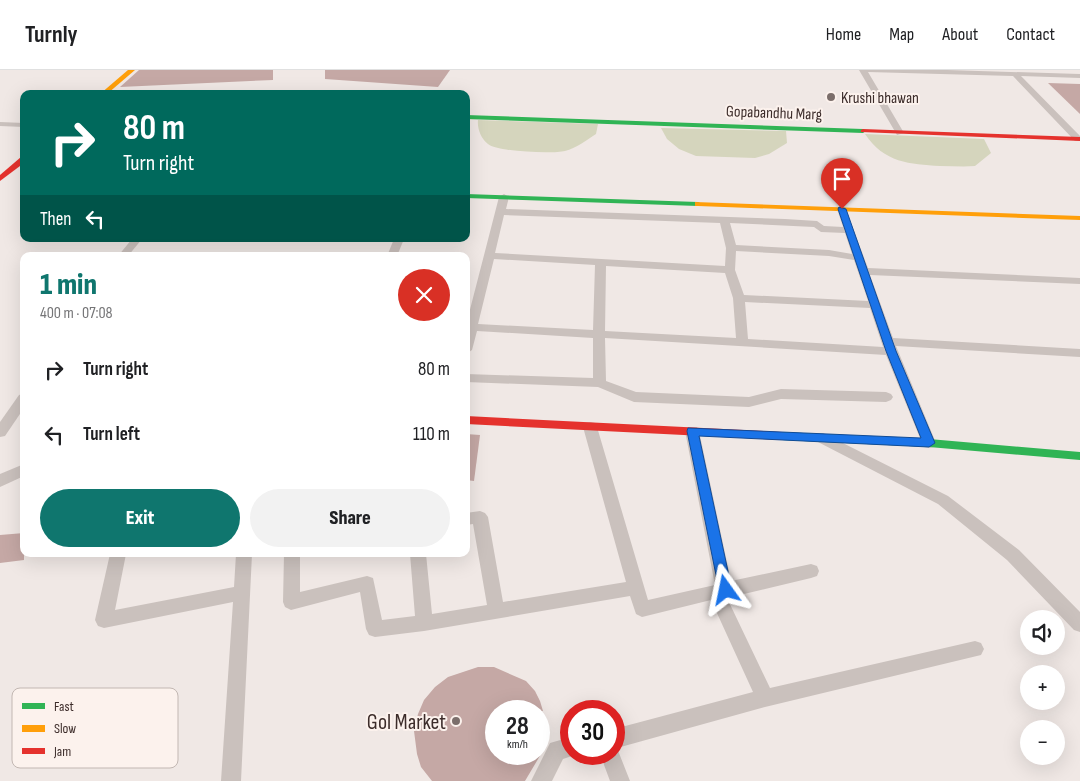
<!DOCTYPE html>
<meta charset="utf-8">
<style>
:root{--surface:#fff;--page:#f2f2f2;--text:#202124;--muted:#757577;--line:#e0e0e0;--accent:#0f766e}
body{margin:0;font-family:"Sofia Sans Condensed",sans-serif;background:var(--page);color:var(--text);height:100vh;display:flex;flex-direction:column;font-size:19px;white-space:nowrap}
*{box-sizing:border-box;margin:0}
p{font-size:16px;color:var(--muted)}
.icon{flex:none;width:28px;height:28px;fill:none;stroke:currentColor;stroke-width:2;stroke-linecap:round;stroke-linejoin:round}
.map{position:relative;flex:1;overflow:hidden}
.drawer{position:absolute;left:20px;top:182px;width:450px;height:305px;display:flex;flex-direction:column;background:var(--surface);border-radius:10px;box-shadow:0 5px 20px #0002}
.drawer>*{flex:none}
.hud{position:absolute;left:20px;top:20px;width:450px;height:152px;border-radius:10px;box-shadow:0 5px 20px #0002;background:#00695c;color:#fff;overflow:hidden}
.buttons{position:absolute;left:1020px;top:540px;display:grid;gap:10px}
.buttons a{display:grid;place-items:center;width:45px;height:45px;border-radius:50%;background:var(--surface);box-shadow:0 5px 20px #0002;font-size:25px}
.speed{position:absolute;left:485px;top:630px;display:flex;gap:10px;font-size:25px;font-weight:700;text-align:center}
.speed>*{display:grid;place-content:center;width:65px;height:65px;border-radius:50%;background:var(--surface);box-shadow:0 5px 20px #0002;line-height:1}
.speed small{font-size:12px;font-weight:400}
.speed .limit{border:8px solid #d22;background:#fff;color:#111}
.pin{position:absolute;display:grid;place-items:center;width:42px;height:42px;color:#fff;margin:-51px -21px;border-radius:50% 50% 50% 0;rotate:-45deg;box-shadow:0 0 5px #0007}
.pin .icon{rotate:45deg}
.me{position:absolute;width:55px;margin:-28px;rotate:348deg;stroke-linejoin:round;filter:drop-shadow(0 0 4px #0008)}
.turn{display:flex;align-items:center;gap:18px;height:105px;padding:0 20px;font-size:22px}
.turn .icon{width:65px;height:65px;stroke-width:2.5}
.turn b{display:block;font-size:35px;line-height:42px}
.then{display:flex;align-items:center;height:48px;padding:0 20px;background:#0003;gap:10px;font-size:19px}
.round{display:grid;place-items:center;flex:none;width:52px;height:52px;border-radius:26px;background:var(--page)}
.overview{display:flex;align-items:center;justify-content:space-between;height:85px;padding:0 20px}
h1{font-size:30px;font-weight:800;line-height:38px;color:var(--accent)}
.primary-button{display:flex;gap:10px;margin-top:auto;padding:10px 20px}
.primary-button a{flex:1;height:58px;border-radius:30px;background:var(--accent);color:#fff;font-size:20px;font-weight:800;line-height:58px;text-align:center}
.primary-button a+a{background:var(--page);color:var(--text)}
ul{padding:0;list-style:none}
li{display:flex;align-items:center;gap:15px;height:65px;padding:0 20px}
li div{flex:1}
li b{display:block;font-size:19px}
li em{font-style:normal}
header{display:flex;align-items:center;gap:30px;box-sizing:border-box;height:70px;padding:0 25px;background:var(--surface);border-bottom:1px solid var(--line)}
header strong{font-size:24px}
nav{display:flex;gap:28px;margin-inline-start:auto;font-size:18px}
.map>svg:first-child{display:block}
.green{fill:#d5d5bd}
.building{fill:#c5a8a5}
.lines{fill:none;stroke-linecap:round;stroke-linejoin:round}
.street{fill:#cac1bd;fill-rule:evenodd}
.fast{fill:#30b455;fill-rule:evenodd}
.slow{fill:#ff9f0a;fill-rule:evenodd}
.jam{fill:#e5322d;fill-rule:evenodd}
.route{fill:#1a73e8;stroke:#114b97}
.poi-dot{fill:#7b6e6b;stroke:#fcf2ed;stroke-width:2}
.labels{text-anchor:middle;stroke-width:4;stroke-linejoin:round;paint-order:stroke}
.far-poi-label{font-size:16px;fill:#3c2c2a;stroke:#fcf2ed;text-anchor:start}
.far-street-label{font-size:16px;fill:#3c2c2a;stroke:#fcf2ed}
.near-poi-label{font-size:22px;fill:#3c2c2a;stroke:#fcf2ed;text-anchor:end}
.key{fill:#fcf2ed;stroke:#c2b7b2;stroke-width:1}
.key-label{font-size:14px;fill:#3c2c2a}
</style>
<header>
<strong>Turnly</strong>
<nav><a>Home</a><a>Map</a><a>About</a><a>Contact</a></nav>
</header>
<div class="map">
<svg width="1080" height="711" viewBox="0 0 1080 711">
<rect width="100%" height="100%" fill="#f0e8e5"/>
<g class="green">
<path d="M478 50 598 54 596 64C587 70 576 78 565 81 553 84 497 82 488 74 481 69 477 58 478 50Z"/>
<path d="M661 58 786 61 787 73 769 84 755 88 696 86 679 79 667 69Z"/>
<path d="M865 64 984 69 991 83 975 96C964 97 952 96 940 96 910 94 884 93 865 64Z"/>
</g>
<g class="building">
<path d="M139 0H273V10L120 17Z"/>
<path d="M325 0H450L438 17 325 9Z"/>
<path d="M1048 13 1080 14V44Z"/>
<path d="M466 364 480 365 474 411 466 410Z"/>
<path d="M24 463V490L0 493V465Z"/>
<path d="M478 597H494L526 611 535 621 540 631 543 641H496V684H541L525 711H432L421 697 417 684 414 661 418 644 424 630 435 617 448 607Z"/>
</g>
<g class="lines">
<g class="street">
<path d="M859 0H947L1080 4V8L1021 6 1080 66V71H1075L1013 6 868 2 904 63 897 65Z"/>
<path d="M0 52 24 53V57L0 56Z"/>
<path d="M504 124 509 127 506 139 785 149 817 151 824 156 843 157 837 139 839 137H845L868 198 1080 208V214L870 205 893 268 1080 279V287L896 276 936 373 934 377 929 378 924 377 922 373 886 285 605 268 606 311 636 322 749 327 781 319 886 322 891 324 893 327 891 330 886 332 781 329 749 337 634 332 598 317 466 312V304L593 308V268L477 261 472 280 466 284V255L499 127ZM504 145 720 153 726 178 725 196 495 183ZM730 153 814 157 821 162 845 163 852 184 829 180 736 175ZM736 181 829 186 854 190 868 231 744 225 735 200ZM494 189 595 195 593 260 478 254ZM606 196 725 203 733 228 736 268 605 261ZM745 232 870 238 883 277 748 269Z"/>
<path d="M132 169H142L128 186H118Z"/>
<path d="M394 169H404L397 186H387Z"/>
<path d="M24 323V338L5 366 0 367V352L19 325Z"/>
<path d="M590 352 595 353 597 357 648 530 715 515 685 361 687 357H697L699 361 731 511 811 494 817 496 819 501 817 506 811 508 727 528 770 618 975 571 981 573 984 579 981 585 765 637 617 678 630 711H610L600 684H614V659L753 622 711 530 642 547 636 544 630 526 424 561 375 567 369 565 366 559 360 522 291 540 285 537 283 532 284 484H300V522L367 506 373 508 382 550 415 546 410 484H426L432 544 487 535 473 454 466 455V443L480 441 485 443 488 447 503 532 626 512 583 357 585 353Z"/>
<path d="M823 363 948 426 1019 480 1080 542V562L1074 560 1007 490 938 434 818 372 816 368 818 364Z"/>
<path d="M24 394V406L0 417V404Z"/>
<path d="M110 484H126L115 540 234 517 236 484H252L241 711H221L233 532 104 558 98 556 95 550Z"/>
<path d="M571 667V684H578L563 689 552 711H531L550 673Z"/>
</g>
<g class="fast">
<path d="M466 45 863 59 866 61 863 63 466 49Z"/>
<path d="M466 124 698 132 702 134 698 136 466 128Z"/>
<path d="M782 362 929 369 1080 382V390L929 377 782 370 776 366Z"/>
</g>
<g class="slow">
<path d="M128 0H135L107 24H100Z"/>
<path d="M695 132 1080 146V150L698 136H695Z"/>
</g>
<g class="jam">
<path d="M863 59 1080 67V71L861 62V60Z"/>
<path d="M21 87H24V93L0 111V105Z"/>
<path d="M466 346 782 362 788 366 782 370 466 354Z"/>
</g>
</g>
<path class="route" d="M839 137 846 139 896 281 935 373 929 377 699 366 732 520 730 525 726 527 721 525 719 520 687 361 688 358 921 368 886 281 838 139Z"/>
<g class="poi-dot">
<circle cx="831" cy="27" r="5"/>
<circle cx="456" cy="651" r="5"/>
</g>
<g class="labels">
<g class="far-poi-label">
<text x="841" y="33">Krushi bhawan</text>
</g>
<g class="far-street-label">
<text transform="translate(774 42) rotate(2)" y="6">Gopabandhu Marg</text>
</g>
<g class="near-poi-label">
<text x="446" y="659">Gol Market</text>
</g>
</g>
<rect x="12" y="618" width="166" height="80" rx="8" class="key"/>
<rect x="22" y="633" width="23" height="6" fill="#30b455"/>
<rect x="22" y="655" width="23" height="7" fill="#ff9f0a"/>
<rect x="22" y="678" width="23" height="6" fill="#e5322d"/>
<g class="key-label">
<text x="54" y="641">Fast</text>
<text x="54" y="663">Slow</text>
<text x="54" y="686">Jam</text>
</g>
</svg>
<div class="buttons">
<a><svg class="icon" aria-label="sound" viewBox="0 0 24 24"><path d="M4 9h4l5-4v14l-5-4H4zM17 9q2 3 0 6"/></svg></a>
<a>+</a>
<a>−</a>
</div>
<div class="speed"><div>28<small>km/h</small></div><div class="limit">30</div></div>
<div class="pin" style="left:842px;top:139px;background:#d93025"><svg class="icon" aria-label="arrive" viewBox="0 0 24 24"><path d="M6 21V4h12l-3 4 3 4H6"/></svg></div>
<svg class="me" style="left:726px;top:520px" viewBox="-20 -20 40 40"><path d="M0-17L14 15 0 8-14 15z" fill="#1a73e8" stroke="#fff" stroke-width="4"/></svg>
<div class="hud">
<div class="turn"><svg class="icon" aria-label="right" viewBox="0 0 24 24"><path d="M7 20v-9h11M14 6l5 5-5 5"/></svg><div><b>80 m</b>Turn right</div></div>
<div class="then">Then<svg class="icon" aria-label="left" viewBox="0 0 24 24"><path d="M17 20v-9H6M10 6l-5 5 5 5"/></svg></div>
</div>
<section class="drawer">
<div class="overview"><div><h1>1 min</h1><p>400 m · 07:08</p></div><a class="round" style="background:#d93025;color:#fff"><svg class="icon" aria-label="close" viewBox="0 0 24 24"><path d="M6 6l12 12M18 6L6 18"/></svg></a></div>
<ul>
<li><svg class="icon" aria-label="right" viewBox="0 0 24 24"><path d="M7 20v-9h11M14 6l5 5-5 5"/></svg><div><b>Turn right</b></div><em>80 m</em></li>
<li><svg class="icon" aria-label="left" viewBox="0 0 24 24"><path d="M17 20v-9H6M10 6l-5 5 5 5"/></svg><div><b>Turn left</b></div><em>110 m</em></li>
</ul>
<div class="primary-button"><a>Exit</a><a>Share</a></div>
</section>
</div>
